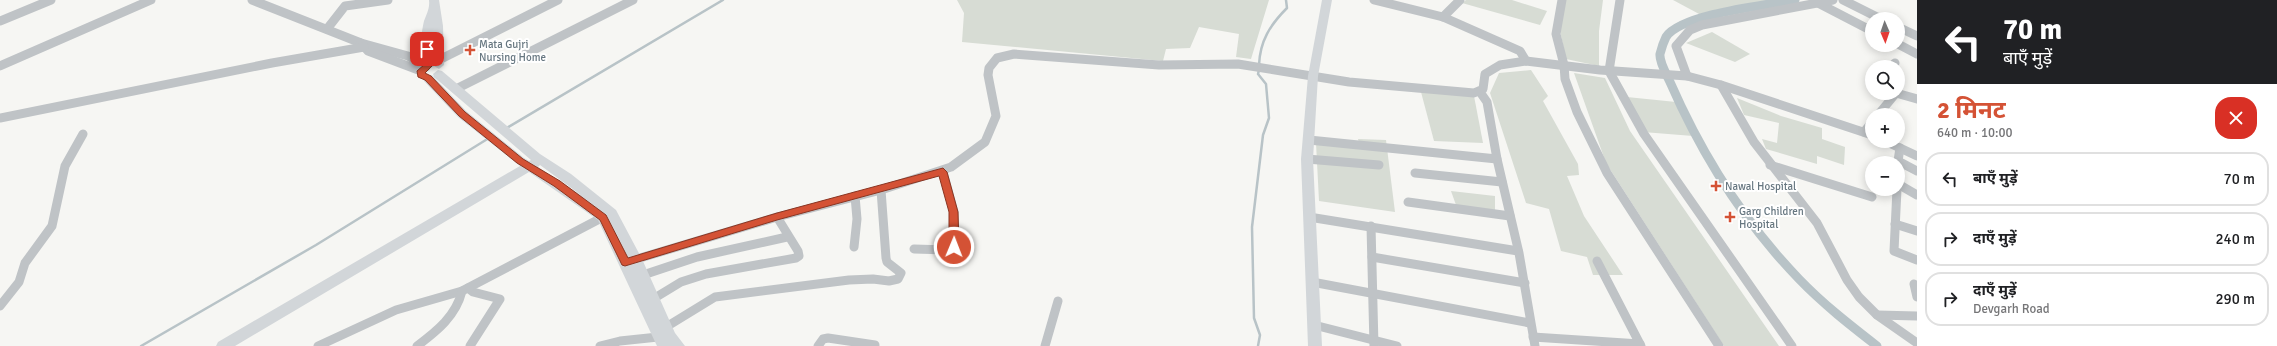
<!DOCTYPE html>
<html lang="hi">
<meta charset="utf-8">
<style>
:root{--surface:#fff;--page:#f6f6f6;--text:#202124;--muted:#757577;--line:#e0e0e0;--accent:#d45235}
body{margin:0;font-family:Signika,"Noto Sans Devanagari",sans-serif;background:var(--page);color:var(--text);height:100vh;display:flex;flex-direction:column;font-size:15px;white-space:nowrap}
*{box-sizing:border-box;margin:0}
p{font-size:13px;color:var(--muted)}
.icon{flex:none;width:22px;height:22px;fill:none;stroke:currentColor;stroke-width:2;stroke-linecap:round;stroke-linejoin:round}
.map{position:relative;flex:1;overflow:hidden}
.details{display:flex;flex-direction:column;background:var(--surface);width:360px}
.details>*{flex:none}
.top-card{background:#202124;color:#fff;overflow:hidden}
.needle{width:26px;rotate:178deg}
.tools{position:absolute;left:1865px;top:12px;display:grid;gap:8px}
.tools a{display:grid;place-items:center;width:40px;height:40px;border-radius:50%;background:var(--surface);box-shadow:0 2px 10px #0003;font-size:20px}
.pin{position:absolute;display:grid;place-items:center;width:34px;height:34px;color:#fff;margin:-17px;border-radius:8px;box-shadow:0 2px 6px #0006}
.me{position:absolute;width:44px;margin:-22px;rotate:1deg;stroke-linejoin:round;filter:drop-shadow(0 0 3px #0008)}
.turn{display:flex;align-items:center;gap:14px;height:84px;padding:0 20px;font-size:18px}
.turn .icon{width:52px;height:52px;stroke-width:2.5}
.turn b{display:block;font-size:28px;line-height:34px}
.round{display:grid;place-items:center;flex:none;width:42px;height:42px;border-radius:16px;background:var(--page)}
.headline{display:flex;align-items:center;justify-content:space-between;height:68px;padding:0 20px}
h1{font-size:24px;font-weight:700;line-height:30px;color:var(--accent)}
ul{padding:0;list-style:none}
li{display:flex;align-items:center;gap:12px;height:54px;margin:0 8px 6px;padding:0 12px;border:2px solid var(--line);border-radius:16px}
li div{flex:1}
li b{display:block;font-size:15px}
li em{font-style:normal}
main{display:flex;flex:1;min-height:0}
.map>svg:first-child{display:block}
.green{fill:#d7dcd4}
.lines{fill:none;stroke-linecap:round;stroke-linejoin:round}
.stream{stroke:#b8c3c7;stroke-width:2.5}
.canal{stroke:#b8c3c7;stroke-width:9}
.minor{stroke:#bfc3c6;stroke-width:9}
.major{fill:#d2d6d9;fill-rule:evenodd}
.route{fill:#d45235;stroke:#8a3522}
.poi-dot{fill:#d45235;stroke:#fff;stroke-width:1.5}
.labels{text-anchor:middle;stroke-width:4;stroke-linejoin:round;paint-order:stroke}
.poi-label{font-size:11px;fill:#677781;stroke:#fff;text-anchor:start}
</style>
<main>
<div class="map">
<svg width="1917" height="346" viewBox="0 0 1917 346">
<rect width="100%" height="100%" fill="#f6f6f3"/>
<g class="green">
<path d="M957 0H1269L1251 59 1236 57 1239 34 1199 27 1190 48 1166 49 1163 61 962 42 964 13Z"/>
<path d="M1466 0H1512L1547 11 1540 25 1462 3Z"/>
<path d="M1563 0H1603L1599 31V66L1566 59 1560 31Z"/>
<path d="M1673 0H1776L1701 15Z"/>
<path d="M1712 32 1750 54 1735 62 1686 43Z"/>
<path d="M1531 70 1548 96 1543 101 1578 164 1579 175 1567 176 1584 216 1623 275H1593L1587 257 1561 251 1549 209 1526 203 1490 93 1499 73Z"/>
<path d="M1574 73 1605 78 1630 131 1779 346H1724L1606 163Z"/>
<path d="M1421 92 1474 96 1483 143 1434 141Z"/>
<path d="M1627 97 1676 102 1693 136 1643 132Z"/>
<path d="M1737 98 1781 116 1822 128V139L1845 147 1844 165 1817 156V164L1766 149 1762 139 1777 143 1779 123 1744 115Z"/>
<path d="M1358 139 1386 140 1395 212 1319 201 1316 143 1360 146Z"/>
<path d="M1451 191 1495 196V210L1456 205Z"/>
</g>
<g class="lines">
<g class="stream">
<path d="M1259 65C1260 41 1270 25 1287 8L1286 0"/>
<path d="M505 129 723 0"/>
<path d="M141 346 316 245 489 138"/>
<path d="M1258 346 1260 335 1254 318 1252 227 1263 135 1269 118 1266 84 1258 74 1259 70"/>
</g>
<path class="canal" d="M1795 0C1767 5 1681 14 1666 37 1664 41 1661 50 1660 54 1659 62 1667 75 1670 82 1701 153 1745 223 1799 279 1823 304 1850 325 1877 346"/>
<g class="minor">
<path d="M252 0 361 43 408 56 426 67"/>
<path d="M1374 0 1443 17 1520 51 1526 61"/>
<path d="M1562 0 1556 34 1564 65 1565 79 1577 112 1607 173 1719 346"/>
<path d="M1620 0 1609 71 1644 134 1792 346"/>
<path d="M1843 0 1881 19"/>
<path d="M1818 3 1872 31"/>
<path d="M1443 17 1460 0"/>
<path d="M0 21 51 0"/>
<path d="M1898 27 1917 36"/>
<path d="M327 29 345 6 388 0"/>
<path d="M361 43 368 51 421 71"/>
<path d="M1898 44 1917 54"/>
<path d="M439 60 558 0"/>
<path d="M0 66 151 0"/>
<path d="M1891 67 1895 63"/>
<path d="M1687 76 1676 46 1690 30 1702 25 1833 0"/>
<path d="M1721 85 1754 142 1817 223 1847 280 1859 297 1877 315 1917 343"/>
<path d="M456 89 633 0"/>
<path d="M1480 92 1487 102 1497 159 1519 253 1535 346"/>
<path d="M1878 115 1896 93 1917 99"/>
<path d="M0 118 272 63 364 47"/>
<path d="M1864 132 1872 122"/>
<path d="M1309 140 1497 159"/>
<path d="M1885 141 1917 156"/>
<path d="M1900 148 1898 161 1917 171"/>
<path d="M1307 159 1379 165"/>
<path d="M1770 165 1872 197"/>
<path d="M1415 173 1502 182"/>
<path d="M1898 184 1917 195"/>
<path d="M1897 189 1894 251 1917 260"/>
<path d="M1408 202 1510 216"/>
<path d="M1309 217 1518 251"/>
<path d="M1895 224 1917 231"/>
<path d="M1371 226 1374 346"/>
<path d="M854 247 857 219 855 196"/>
<path d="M914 249 948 250 954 247V212L943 172"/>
<path d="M1372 257 1525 283"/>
<path d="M630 261 777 217 881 190 951 167 985 142 996 116 988 75 989 68 997 58 1014 54 1159 65 1238 64 1349 82 1474 93 1483 89 1485 74 1500 65 1526 61 1600 70 1687 76 1721 85 1872 135"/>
<path d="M1597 261 1641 346"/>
<path d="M643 275 697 257 787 237"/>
<path d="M1312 282 1530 323"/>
<path d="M1914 284 1917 297"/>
<path d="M468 288 473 292 500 299 470 346"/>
<path d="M653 299 681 282 706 274 796 258 799 256 798 251 777 217"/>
<path d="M0 306 19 282 25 263 52 226 65 166 83 134"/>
<path d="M1877 315 1917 316"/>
<path d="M1314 325 1397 346"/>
<path d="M666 327 715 297 849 280 873 279 889 281 898 279 901 273 887 262 886 258 881 190"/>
<path d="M1533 337 1640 344"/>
<path d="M318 346 396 310 462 291 609 214"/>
<path d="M417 346C437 331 456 316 462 291"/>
<path d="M600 346 620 341 658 337"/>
<path d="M818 346 823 339 828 338 875 345"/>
<path d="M1045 346 1058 301"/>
</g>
<g class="major">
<path d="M429 0H439L443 26 444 65 439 69 434 66 429 69 425 67C418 56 421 34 424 21 427 13 430 8 429 0Z"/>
<path d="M1322 0H1332L1318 76 1313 159 1322 346H1308L1301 159 1308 76Z"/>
<path d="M438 70 442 71 540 154 571 174 616 210 642 259 675 333 685 346H657L598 220 529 172 235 346H216L218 342 520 166 458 117 424 81 423 78 424 75H432L466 111 524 158 529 161 531 160 434 77 433 74ZM540 165 582 196 538 167Z"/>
</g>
</g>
<path class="route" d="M427 46 431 49 433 65 425 73 431 76 465 112 523 159 560 181 606 215 628 258 777 213 943 168 947 172 958 212 959 247 954 251 949 247V212L939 176 777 220 625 266 622 265 600 220 554 186 517 163 459 116 425 80 418 77 417 71 425 64 423 49Z"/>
<g class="poi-dot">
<path d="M468 44h4v4h4v4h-4v4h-4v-4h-4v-4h4z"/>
<path d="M1714 180h4v4h4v4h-4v4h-4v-4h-4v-4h4z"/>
<path d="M1728 211h4v4h4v4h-4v4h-4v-4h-4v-4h4z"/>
</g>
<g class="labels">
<g class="poi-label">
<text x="479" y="48">Mata Gujri<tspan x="479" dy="13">Nursing Home</tspan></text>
<text x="1725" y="190">Nawal Hospital</text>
<text x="1739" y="215">Garg Children<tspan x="1739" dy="13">Hospital</tspan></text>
</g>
</g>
</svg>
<div class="tools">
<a><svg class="needle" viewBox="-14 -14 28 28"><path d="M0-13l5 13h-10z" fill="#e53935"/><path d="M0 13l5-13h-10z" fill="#757577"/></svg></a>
<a><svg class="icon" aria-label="search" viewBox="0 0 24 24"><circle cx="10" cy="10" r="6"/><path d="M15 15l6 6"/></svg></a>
<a>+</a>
<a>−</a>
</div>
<div class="pin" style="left:427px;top:49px;background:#d93025"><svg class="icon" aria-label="arrive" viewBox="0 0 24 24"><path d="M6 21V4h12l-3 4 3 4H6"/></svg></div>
<svg class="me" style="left:954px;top:247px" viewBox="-20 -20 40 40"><circle r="17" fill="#d45235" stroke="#fff" stroke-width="3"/><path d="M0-11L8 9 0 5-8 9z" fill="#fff"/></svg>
</div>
<section class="details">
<div class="top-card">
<div class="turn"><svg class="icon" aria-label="left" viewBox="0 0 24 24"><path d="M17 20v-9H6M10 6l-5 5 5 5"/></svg><div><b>70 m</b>बाएँ मुड़ें</div></div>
</div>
<div class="headline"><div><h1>2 मिनट</h1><p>640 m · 10:00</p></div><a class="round" style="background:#d93025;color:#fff"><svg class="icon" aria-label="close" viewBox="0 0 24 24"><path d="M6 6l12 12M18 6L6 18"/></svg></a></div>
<ul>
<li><svg class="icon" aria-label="left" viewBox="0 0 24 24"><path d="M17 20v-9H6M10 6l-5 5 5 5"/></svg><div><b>बाएँ मुड़ें</b></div><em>70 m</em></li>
<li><svg class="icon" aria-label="right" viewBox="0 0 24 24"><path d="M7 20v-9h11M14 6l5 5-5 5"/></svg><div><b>दाएँ मुड़ें</b></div><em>240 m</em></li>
<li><svg class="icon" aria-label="right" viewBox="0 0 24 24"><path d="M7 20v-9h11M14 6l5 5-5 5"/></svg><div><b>दाएँ मुड़ें</b><p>Devgarh Road</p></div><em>290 m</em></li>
</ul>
</section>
</main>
